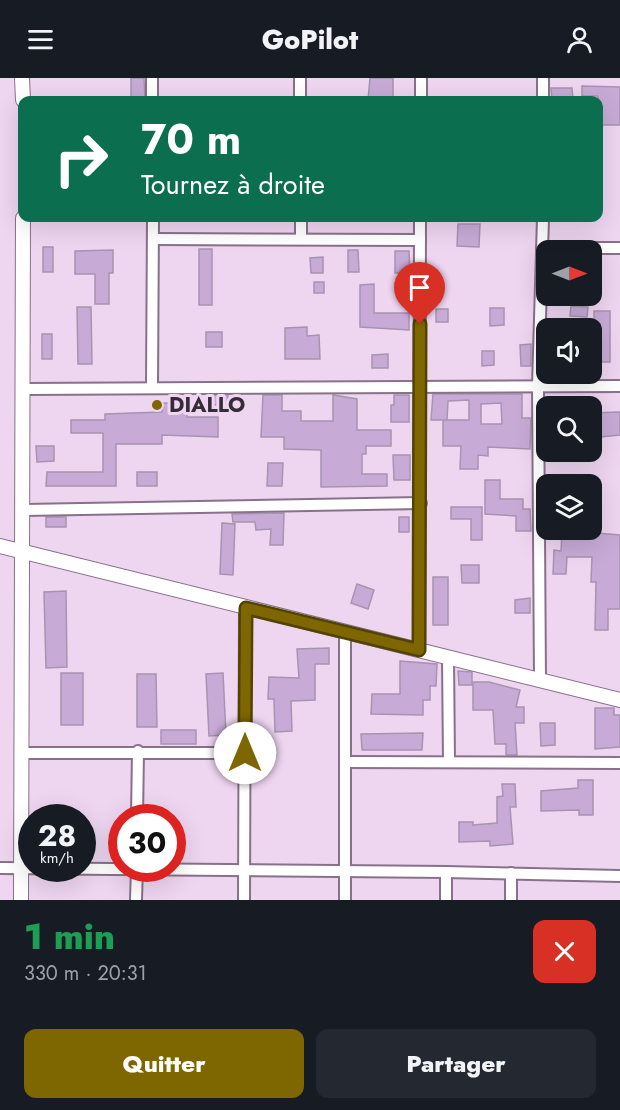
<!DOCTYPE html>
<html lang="fr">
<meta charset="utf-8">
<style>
:root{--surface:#171b24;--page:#242831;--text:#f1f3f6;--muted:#9ea1a6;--accent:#7e6700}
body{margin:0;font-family:Jost,sans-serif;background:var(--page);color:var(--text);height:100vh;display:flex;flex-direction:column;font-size:22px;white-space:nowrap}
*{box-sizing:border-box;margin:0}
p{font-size:20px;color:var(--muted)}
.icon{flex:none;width:33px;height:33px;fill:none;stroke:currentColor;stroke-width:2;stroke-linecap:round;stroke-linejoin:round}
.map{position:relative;height:822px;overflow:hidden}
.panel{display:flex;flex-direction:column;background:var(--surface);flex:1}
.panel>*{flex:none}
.guide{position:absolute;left:18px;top:18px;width:585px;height:126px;border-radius:12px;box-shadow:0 6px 24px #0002;background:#0b6e4f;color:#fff;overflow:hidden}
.needle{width:39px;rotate:90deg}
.tools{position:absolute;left:536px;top:162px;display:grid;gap:12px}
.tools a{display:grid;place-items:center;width:66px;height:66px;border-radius:12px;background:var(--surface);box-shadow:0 6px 24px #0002;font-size:30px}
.speed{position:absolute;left:18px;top:726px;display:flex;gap:12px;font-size:30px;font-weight:700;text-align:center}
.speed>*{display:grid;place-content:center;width:78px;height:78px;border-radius:50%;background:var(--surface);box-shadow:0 6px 24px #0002;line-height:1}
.speed small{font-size:15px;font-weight:400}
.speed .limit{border:9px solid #d22;background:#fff;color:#111}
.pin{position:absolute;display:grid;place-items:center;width:51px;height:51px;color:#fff;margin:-62px -26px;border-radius:50% 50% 50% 0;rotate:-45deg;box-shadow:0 0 6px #0007}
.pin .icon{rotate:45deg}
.me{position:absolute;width:66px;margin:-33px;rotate:0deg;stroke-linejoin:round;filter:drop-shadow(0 0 4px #0008)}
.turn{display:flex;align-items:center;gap:21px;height:126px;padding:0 24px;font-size:27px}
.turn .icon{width:78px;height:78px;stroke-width:2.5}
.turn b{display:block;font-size:42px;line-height:51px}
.round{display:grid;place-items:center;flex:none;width:63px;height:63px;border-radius:12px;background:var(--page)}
.overview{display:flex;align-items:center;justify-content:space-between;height:102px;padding:0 24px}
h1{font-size:36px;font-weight:800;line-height:45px;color:#1e9e55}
.cta{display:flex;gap:12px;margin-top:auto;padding:12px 24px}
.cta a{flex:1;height:69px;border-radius:12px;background:var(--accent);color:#fff;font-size:24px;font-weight:800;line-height:69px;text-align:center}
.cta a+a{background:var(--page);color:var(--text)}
header{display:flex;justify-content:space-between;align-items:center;height:78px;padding:0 24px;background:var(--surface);font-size:27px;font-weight:800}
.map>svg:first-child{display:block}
.building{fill:#c7abd6;stroke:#a694b0;stroke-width:1.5;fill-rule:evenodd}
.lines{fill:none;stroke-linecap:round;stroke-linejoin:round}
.minor-casing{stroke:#88718a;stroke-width:14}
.tertiary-casing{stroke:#88718a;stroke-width:16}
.minor{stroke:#fff;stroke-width:10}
.tertiary{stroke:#fff;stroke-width:14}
.route-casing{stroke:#524300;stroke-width:15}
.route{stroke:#7e6700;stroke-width:10}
.poi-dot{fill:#7e6700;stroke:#eed5f0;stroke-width:2}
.labels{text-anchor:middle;stroke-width:6;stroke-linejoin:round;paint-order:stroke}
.poi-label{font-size:21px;font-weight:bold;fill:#362c37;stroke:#eed5f0;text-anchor:start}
</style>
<header><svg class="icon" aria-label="menu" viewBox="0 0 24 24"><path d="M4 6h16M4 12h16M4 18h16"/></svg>GoPilot<svg class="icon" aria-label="person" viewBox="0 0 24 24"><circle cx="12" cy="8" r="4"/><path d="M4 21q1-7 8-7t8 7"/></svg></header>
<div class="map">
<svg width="620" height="822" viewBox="0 0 620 822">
<rect width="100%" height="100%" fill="#eed5f0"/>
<g class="building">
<path d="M131 0H144L145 22H131Z"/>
<path d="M370 0H393V22H368Z"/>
<path d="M582 8 620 9V47H598V18H582Z"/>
<path d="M551 10H572L573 22H552Z"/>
<path d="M458 146H480L479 169 457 168Z"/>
<rect x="43" y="169" width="10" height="25"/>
<rect x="199" y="171" width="13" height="56"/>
<path d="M113 172V195H109V226H95V196H75V173Z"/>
<path d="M348 172H358L359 194H348Z"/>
<path d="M395 173H409L410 195H395Z"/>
<path d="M323 179V195H311L310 180Z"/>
<rect x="314" y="204" width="10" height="11"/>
<path d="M374 206V235H409V252L360 249V207Z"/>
<path d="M571 228 588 229 587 239 570 238Z"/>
<path d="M77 229H91L92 286H78Z"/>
<path d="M490 230H504V247L490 248Z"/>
<rect x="436" y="231" width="12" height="13"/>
<path d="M594 233H610V284H595Z"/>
<path d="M307 249V258L319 257 320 281H285V250Z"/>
<rect x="206" y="254" width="16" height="15"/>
<rect x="42" y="256" width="10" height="25"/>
<path d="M531 266V288H521L520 267Z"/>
<path d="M482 273H494V287L482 288Z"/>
<path d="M388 276V290H372V277Z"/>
<path d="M433 316H522V340H531L530 371 488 369V378L478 377V391H460L461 368H443V342H469V322L448 323 447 342H431ZM501 325 502 346H481V326Z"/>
<path d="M228 317V324L210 328V318Z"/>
<path d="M263 317H282V333H301V343H333V317L357 321V352H391V368H366V376H362V396H387V408L321 409V372L284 371V359H261Z"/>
<path d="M394 317H409V344H391V327H394Z"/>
<path d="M162 325H187V339H218V359L162 357V366H116V408H46L47 394H103V355H71V342H105V336L162 334Z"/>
<path d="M620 334V357L591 360V335Z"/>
<path d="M36 368H54V383L37 384Z"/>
<path d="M393 377H410V402H394Z"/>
<path d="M268 385H283L282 408H267Z"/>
<rect x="137" y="394" width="20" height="14"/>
<path d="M485 402H500V421H523V431H530L531 453H516V438L485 436Z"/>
<path d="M451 429H482V462H471V441H451Z"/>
<path d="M284 435 283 467H270L271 451 256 452 255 444H233L232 436Z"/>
<rect x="46" y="439" width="20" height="10"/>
<rect x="399" y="439" width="10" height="15"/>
<path d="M222 445 235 446 233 497 220 496Z"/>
<path d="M562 452 620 457V531H608V552H595L596 504H591L592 479H567L566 496H553L554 472 561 473Z"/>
<path d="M461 487H479V505H462Z"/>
<rect x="433" y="499" width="15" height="48"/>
<path d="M357 506 374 512 368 531 351 525Z"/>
<path d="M66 513 67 589 46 590 44 514Z"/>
<path d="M530 520V535H515V522Z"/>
<path d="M329 570V586H315V622L291 623 292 653 275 654 274 621H268L269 599 299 600 297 571Z"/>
<path d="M400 583 437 586 436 608H430V622H423V637L371 636 372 616H400Z"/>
<path d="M458 593 472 594V607H459Z"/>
<rect x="61" y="595" width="22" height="52"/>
<path d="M223 595 226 657 209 658 206 596Z"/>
<path d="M137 596H156L157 649H137Z"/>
<path d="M473 604H489L520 612 516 629H524V645H515L517 677H506V666H495L493 632H473Z"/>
<path d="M595 630H614V637H620V669L595 671Z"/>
<path d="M540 645H555V667L541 668Z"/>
<rect x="161" y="652" width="35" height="14"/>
<path d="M423 655 422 672H362L361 656Z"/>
<path d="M578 702H593V737H579V732L541 733V713L578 710Z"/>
<path d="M502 706H515L516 729H510L513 766 490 768V763L459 764V744H473V747L497 745V719L503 718Z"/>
</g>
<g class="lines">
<defs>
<g id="minor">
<path d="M152 0V22"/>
<path d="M300 0V22"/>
<path d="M421 22V0"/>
<path d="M543 22V0"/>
<path d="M301 140V161"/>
<path d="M154 161 420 162"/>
<path d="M542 170H620"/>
<path d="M152 309 153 140"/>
<path d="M25 311 620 308"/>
<path d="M24 432 421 425"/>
<path d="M345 555V822"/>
<path d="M419 572 420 140"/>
<path d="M448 579 449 684"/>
<path d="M540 602 538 308 543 140"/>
<path d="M23 675H245"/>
<path d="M346 684 620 685"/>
<path d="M137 740 138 673"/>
<path d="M0 790 446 794 620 798"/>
<path d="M136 822 137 790"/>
<path d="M244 822 245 530"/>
<path d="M446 822V794"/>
<path d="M511 822V795"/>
</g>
<g id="tertiary">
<path d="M22 0 23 22"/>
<path d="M0 468 620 622"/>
<path d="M21 822 23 140"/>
</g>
</defs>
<use href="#minor" class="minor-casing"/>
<use href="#tertiary" class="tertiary-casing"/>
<use href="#minor" class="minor"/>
<use href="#tertiary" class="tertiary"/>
</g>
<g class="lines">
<defs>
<path id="route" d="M245 675 246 530 419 572 420 246"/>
</defs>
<use href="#route" class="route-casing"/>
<use href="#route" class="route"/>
</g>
<circle class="poi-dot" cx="157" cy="327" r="6"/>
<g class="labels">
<g class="poi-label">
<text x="169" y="334">DIALLO</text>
</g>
</g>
</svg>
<div class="tools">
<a><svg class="needle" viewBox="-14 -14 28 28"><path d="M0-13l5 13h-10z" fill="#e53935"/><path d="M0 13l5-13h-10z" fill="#9ea1a6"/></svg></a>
<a><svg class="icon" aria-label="sound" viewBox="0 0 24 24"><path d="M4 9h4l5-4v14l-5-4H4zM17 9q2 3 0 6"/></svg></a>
<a><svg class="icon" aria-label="search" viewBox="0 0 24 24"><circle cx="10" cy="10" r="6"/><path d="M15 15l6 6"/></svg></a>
<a><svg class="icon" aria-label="layers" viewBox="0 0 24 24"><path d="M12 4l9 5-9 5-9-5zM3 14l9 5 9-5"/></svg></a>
</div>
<div class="speed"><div>28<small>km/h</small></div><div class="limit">30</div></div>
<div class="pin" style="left:420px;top:246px;background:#d93025"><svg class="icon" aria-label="arrive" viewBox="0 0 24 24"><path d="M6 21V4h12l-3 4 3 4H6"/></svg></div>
<svg class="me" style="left:245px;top:675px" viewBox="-20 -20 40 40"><circle r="19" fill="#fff"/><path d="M0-13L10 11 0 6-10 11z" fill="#7e6700"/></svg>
<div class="guide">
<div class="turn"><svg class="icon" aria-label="right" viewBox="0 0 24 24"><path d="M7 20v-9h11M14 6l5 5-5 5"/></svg><div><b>70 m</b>Tournez à droite</div></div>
</div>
</div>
<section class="panel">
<div class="overview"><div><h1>1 min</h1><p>330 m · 20:31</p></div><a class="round" style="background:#d93025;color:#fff"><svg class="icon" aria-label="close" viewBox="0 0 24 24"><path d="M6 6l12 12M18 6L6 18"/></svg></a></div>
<div class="cta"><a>Quitter</a><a>Partager</a></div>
</section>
